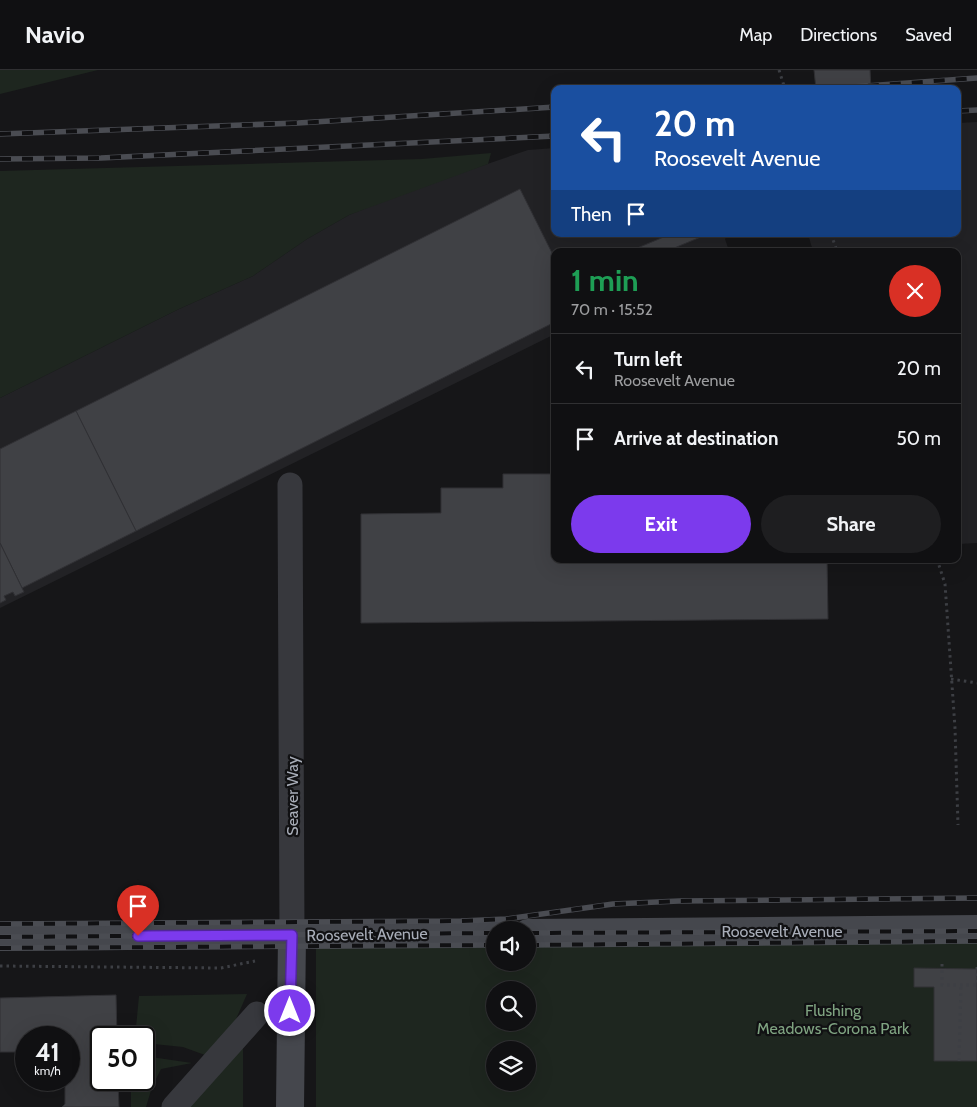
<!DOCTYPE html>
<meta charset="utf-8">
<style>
:root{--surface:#101012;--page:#1e1e20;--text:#f1f3f6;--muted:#9c9d9f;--line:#303032;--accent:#7c3aed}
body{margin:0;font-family:Cabin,sans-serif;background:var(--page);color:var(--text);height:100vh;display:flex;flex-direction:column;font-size:19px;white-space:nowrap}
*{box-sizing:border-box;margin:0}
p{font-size:16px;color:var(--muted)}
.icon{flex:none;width:28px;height:28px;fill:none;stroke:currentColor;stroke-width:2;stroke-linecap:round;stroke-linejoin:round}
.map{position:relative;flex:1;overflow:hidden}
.panel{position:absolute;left:551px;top:178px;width:410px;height:315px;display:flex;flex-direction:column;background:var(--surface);border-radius:10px;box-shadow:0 5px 20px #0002,0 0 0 1px var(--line)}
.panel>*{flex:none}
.banner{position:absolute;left:551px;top:15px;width:410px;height:152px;border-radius:10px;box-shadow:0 5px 20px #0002,0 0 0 1px var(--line);background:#1a4fa0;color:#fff;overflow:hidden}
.controls{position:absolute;left:486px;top:851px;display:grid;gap:10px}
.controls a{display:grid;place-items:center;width:50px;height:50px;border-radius:50%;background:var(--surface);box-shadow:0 5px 20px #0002,0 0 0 1px var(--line);font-size:25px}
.speed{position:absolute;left:15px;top:956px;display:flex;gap:10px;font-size:25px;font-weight:700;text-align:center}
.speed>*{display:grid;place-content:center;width:65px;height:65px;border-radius:50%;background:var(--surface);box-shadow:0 5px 20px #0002,0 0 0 1px var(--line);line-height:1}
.speed small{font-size:12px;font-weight:400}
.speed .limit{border:2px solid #111;border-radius:8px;background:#fff;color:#111}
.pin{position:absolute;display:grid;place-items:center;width:42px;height:42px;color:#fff;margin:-51px -21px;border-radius:50% 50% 50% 0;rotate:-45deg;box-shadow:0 0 5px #0007}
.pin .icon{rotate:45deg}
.me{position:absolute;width:55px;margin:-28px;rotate:0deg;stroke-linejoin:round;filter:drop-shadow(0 0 4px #0008)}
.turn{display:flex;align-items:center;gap:18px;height:105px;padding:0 20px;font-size:22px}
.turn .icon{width:65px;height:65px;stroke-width:2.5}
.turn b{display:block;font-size:35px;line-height:42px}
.then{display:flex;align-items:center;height:48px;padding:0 20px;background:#0003;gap:10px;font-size:19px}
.round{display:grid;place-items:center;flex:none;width:52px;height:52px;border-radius:26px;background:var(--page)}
.headline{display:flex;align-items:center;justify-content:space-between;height:85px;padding:0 20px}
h1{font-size:30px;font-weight:800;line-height:38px;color:#1e9e55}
.primary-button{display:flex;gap:10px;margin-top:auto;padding:10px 20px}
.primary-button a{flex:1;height:58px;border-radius:30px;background:var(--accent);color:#fff;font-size:20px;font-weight:800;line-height:58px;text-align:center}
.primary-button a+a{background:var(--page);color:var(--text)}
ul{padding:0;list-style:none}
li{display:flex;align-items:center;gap:15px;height:70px;padding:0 20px;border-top:1px solid var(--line)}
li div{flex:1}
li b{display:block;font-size:19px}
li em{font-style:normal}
header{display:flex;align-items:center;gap:30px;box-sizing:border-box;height:70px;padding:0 25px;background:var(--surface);border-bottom:1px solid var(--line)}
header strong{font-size:24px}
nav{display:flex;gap:28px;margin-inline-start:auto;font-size:18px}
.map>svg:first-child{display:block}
.built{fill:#222225}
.green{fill:#1e261f;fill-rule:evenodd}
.building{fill:#404145;stroke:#303034}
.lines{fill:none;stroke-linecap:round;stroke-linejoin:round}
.path{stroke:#3d3f44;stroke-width:3;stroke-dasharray:2.5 4;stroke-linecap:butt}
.street{stroke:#37383d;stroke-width:25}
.secondary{stroke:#45474d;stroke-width:28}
.rail-casing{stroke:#4a4c52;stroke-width:5.5}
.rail{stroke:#111113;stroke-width:4;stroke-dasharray:11;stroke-linecap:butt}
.route-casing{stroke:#51269a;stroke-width:12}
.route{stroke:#7c3aed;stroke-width:9}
.labels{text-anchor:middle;stroke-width:4.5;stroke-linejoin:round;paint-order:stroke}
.street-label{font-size:16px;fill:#a8adb8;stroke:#111113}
.park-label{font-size:16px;fill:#7fa381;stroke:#111113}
</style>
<header>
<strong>Navio</strong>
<nav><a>Map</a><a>Directions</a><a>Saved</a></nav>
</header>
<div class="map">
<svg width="977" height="1037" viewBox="0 0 977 1037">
<rect width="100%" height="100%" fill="#161618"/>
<g class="built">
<path d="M977 52V473L958 474V181H813L808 164H958V53Z"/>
<path d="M555 78V164H729L725 169 729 181H555V264L0 538V328L179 239 253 206 307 169 349 145 411 120 528 80Z"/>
</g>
<g class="green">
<path d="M0 0H98L0 24Z"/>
<path d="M491 83 488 94 349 145 307 169 253 206 179 239 0 328V101L422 89Z"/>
<path d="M977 859V1037H316V865L495 863V892H528V863ZM495 920H528V952H495ZM495 980H528V1012H495Z"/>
<path d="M247 924 233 956 205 985 183 977 144 973V968H135L139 926Z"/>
<path d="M243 968V1037H185Z"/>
<path d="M144 986 192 993 161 999 152 1017 146 1037H131V1010H144Z"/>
</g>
<g class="building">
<path d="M814 0H870L871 19H816Z"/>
<path d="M520 119 555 189V252L136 461 76 341Z"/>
<path d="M671 164H708L667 181H630Z"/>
<path d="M76 341 136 461 22 518 0 473V379Z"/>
<path d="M503 404H555V489H827L828 549 361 553V444L441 443V418H503Z"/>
<path d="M0 473 24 522 15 526 13 522 4 526 6 530 0 533Z"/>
<path d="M914 898 977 899V991H934V917H914Z"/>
<path d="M116 925 117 968H101V1010H118L119 1037H62L65 1034V1010H69V968H26V982H0V928Z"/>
</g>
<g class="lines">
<g class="path">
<path d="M779 0 785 19"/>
<path d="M831 164 837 181"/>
<path d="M937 489 945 514 955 658 958 755"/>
<path d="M951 609 977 613"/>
<path d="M942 894V915H977V894"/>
<path d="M0 896 221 898 255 891"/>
<path d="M959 991 961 915"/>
</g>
<g class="street">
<path d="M290 415 292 865"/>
<path d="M174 1037 257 944"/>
</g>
<g class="secondary">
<path d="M528 863 977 859"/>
<path d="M0 867 495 863"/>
<path d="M290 1037 292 865"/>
</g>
<defs>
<g id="rail">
<path d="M824 19 977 8"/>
<path d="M958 41 977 40"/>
<path d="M0 64 298 53 555 37"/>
<path d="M0 89 101 88 555 66"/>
<path d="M0 854 461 851 506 849 613 834 679 831 977 828"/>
<path d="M528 863 977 861"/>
<path d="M0 867 495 863"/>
<path d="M528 875 977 871"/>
<path d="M0 878 495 875"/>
</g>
</defs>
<use href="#rail" class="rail-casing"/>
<use href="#rail" class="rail"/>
</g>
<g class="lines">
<defs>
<path id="route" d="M138 866 292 865 290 941"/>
</defs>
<use href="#route" class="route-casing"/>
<use href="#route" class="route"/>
</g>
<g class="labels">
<g class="street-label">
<text transform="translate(292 726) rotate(-90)" y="6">Seaver Way</text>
<text x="782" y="867">Roosevelt Avenue</text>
<text transform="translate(367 864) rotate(-1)" y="6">Roosevelt Avenue</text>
</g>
<g class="park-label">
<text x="833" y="946">Flushing<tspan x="833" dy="18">Meadows-Corona Park</tspan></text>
</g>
</g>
</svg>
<div class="controls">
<a><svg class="icon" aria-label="sound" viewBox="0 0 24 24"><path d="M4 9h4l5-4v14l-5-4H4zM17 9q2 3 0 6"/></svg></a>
<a><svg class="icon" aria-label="search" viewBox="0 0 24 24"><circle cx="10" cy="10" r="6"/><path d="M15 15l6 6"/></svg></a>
<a><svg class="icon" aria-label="layers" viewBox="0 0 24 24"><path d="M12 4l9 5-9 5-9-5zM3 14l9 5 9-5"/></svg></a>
</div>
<div class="speed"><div>41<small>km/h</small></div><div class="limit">50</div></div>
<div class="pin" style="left:138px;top:866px;background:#d93025"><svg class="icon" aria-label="arrive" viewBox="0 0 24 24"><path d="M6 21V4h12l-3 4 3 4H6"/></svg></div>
<svg class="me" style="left:290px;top:941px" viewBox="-20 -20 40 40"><circle r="17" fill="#7c3aed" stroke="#fff" stroke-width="3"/><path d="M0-11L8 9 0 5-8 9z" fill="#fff"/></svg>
<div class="banner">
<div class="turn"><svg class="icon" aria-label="left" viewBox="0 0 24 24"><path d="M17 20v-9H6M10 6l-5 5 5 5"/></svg><div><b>20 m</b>Roosevelt Avenue</div></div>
<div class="then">Then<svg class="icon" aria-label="arrive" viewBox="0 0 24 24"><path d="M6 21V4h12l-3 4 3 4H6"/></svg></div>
</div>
<section class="panel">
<div class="headline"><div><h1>1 min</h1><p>70 m · 15:52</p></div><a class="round" style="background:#d93025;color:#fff"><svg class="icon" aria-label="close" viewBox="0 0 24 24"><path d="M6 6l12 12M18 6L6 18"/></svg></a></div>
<ul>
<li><svg class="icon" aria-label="left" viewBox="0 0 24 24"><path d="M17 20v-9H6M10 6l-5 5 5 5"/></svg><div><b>Turn left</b><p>Roosevelt Avenue</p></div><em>20 m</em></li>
<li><svg class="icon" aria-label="arrive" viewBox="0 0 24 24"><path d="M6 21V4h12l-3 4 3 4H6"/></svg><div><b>Arrive at destination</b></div><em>50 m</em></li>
</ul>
<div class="primary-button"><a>Exit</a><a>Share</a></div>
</section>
</div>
